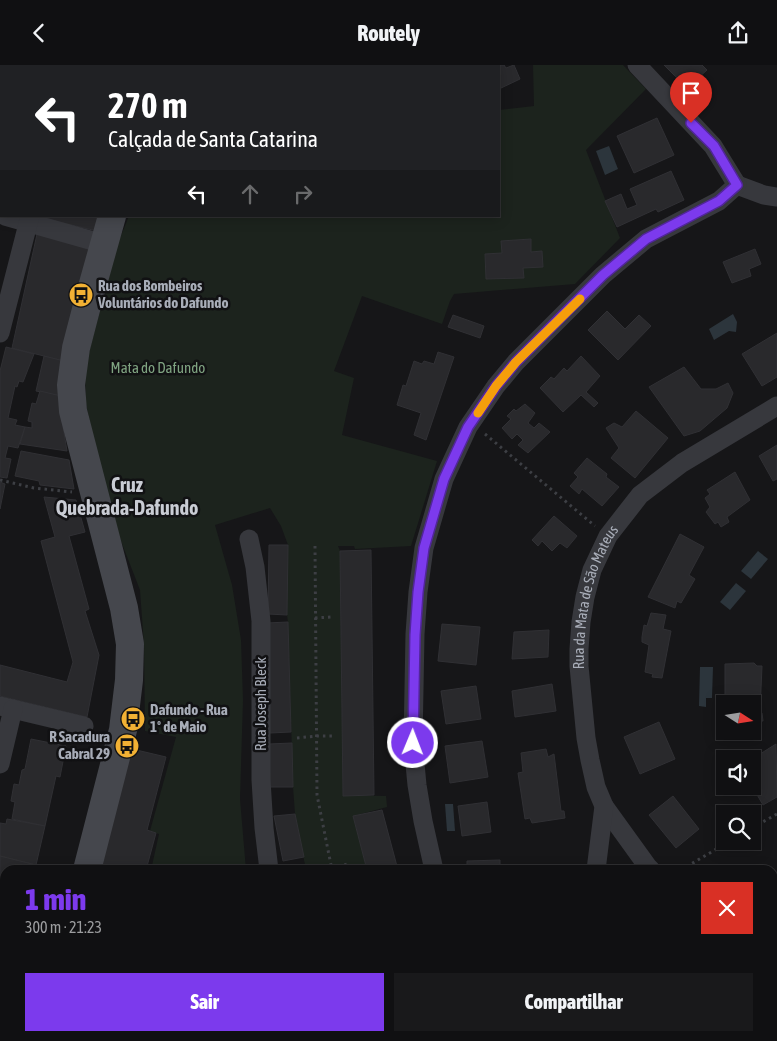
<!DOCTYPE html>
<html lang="pt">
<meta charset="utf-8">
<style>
:root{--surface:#101012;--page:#19191b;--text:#f1f3f6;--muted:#9c9d9f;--line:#303032;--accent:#7c3aed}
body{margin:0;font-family:"Asap Condensed",sans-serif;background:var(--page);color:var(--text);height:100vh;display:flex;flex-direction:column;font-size:19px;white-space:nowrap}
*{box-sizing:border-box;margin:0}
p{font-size:16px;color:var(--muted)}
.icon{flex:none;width:28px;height:28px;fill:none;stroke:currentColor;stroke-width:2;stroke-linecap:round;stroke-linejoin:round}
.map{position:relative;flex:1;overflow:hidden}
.details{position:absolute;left:0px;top:800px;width:778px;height:176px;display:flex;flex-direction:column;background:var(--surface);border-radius:15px 15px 0 0;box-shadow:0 2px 12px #0003,0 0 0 1px var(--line)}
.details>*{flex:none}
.guide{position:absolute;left:0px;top:0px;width:500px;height:152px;box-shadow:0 2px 12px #0003,0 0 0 1px var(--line);background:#202124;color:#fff;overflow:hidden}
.needle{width:32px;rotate:102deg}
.controls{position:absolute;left:716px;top:630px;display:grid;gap:10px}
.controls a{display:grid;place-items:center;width:45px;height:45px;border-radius:0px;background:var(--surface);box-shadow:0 2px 12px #0003,0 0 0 1px var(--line);font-size:25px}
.pin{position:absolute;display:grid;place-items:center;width:42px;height:42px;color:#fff;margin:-51px -21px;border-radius:50% 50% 50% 0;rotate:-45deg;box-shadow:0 0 5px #0007}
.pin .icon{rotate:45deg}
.me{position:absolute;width:55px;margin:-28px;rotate:1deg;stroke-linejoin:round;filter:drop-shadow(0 0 4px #0008)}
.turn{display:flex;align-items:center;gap:18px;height:105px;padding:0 25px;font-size:22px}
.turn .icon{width:65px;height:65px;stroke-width:2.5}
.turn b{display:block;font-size:35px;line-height:42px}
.lanes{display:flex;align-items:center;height:48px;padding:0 25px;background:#0003;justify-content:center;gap:25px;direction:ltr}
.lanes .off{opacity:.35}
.round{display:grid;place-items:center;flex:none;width:52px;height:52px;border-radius:0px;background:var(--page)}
.overview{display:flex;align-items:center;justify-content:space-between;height:85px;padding:0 25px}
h1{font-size:30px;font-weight:800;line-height:38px;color:var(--accent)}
.primary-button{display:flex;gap:10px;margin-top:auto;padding:10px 25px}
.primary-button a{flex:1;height:58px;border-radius:0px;background:var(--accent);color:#fff;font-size:20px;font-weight:800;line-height:58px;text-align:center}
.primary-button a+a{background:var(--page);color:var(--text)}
header{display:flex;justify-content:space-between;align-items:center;height:65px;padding:0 25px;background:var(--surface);font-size:22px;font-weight:800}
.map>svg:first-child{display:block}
.green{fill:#1c231d}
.water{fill:#2c353c}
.building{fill:#29292c;stroke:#303034}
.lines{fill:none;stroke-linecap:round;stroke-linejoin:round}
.path{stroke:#3d3f44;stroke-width:3;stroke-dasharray:2.5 4;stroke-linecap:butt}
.street{stroke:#37383d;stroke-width:19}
.secondary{stroke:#45474d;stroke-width:28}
.route-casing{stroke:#51269a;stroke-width:12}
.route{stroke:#7c3aed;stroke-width:9}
.slow{stroke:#f59e0b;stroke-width:9}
.labels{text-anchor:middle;stroke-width:5;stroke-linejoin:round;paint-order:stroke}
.poi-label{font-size:15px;font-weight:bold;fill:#a8adb8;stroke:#111113;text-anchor:start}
.park-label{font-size:15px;fill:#7fa381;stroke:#111113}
.street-label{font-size:15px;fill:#a8adb8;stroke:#111113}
.district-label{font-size:20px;font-weight:bold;fill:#c9ccd4;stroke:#111113}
</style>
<header><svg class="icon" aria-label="back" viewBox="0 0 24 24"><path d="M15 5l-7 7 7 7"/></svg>Routely<svg class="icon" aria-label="share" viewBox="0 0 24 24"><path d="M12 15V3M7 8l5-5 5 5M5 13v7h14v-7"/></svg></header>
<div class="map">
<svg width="777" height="976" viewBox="0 0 777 976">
<rect width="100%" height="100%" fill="#161618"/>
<g class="green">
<path d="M533 0H623L646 24 586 85 620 173 575 219 454 229 450 236 442 259 362 231 334 306 354 313 342 370 437 396 411 481 355 484 354 481H338L340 486 343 730 386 731 387 742 353 751 367 805H306L295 749 293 722 288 557 287 550 288 480 281 461 270 443 215 460 232 520 241 575 243 635 240 734 246 805H151L159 769 150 766 176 672 145 666 144 580 140 525 119 471 97 394 86 339 85 311 89 287 118 178 129 151H499V45L534 41Z"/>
<path d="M124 971H277V976H123Z"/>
<path d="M341 971H410L411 976H342Z"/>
</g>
<g class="water">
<path d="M609 81 618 104 605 110 596 86Z"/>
<path d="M733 249 737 257 736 267 729 266 714 275 709 264Z"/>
<path d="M758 486 768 494 751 514 741 506Z"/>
<path d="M736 518 746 526 730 545 720 537Z"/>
<path d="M700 602H713L712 633H706V642L699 641Z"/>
<path d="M445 739H453L455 766H447Z"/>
</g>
<g class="building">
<path d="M0 0H27V1H1V22L0 26Z"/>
<path d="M85 0H167L166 1H85Z"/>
<path d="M361 0H404L402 1H363Z"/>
<path d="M467 0H504L506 3 514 0 520 14 499 24V1H464Z"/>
<path d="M664 0H702L707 5 687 23Z"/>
<rect x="0" y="40" width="1" height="96"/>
<path d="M657 53 674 90 634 108 617 71Z"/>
<path d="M671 106 684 135 658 147 656 144 617 162 605 136 621 129 627 144 637 140 630 124Z"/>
<path d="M39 151H106L101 167 38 152Z"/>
<path d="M37 169 96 185 68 297 12 283Z"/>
<path d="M531 174V187L542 186 543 202 523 203 524 213 486 214 485 189 502 188 501 176Z"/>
<path d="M755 184 761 199 749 204 751 211 732 218 723 197Z"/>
<path d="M607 246 625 264 639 250 651 261 618 295 588 265Z"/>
<path d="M453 250 484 261 480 273 448 262Z"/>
<path d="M777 268V312L762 321 742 289Z"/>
<path d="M6 282 34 289 23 317 19 316 17 322 15 321 8 353 17 355 15 360 25 362 18 383 8 381 5 393 11 394 7 413 0 412V306Z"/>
<path d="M438 287 454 292 426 375 414 370 421 348 397 340 403 320 406 321 414 296 422 299 424 296 434 299Z"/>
<path d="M44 291 68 297 61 331 36 326Z"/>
<path d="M581 291 600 311 586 327 598 338 594 342 581 330 563 347 540 323 551 312 554 314 564 303 567 306Z"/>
<path d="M684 302 701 324H716L728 318 733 328 727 343 700 366 684 371 649 322Z"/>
<path d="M40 326 61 331 60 344 67 386 20 379 25 362 32 363V357L28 356 32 338 36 339Z"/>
<path d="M525 339 535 348 528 358 534 363 539 358 550 367 528 388 518 380 523 375 517 369 512 374 502 363 511 354 507 351 514 344 516 346Z"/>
<path d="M636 346 668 373 635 413 611 393 619 383 606 363 614 358 622 362Z"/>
<path d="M777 380V414L773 416 759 391Z"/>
<path d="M21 386 69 395 74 424 40 420 39 416 15 411Z"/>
<path d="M587 393 607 409 606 412 619 422 602 441 582 424 579 429 570 421 578 412 574 408Z"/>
<path d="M735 407 750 435 727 452 729 457 721 462 718 457 715 459 706 447 710 442 705 433 710 429 707 425Z"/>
<path d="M0 417 5 419 0 444Z"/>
<path d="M44 432 76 435 85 467 69 471 89 544 85 546 99 590 87 652 0 631V600L67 617 73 597 41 476 55 472Z"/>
<path d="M554 451 577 471 567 483 560 478 552 486 542 476 538 481 532 475Z"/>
<path d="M680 469 704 482 689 510 695 514 681 538 677 536 675 543 648 532Z"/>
<path d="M269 480H288L287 550 268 549Z"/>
<path d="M371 485 374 730 343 731 340 486Z"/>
<path d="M651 548 666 550 663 564 671 566 662 613 652 612 653 609 645 607 649 580 642 577V572L644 560 647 561Z"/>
<path d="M288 557 291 667 270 668 267 558Z"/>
<path d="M442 559 480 562 476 600 438 596Z"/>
<path d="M549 565 548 592 512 594 514 567Z"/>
<path d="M754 598 757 601H762L760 647 762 648 763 656H752V639H725V599Z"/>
<path d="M552 619 556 646 515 652 512 626Z"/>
<path d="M476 621 481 654 446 659 441 626Z"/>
<path d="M659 657 675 694 640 709 624 672Z"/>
<path d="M31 674 66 681 60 712 56 711 45 761 12 754 15 737 11 736 14 719 19 720 22 705 25 704Z"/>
<path d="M482 676 488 712 450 718 445 681Z"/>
<path d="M292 678 293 722H270L269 679Z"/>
<path d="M776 679 777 732 763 740 752 721V694Z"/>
<path d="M128 683 166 692 147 765 156 768 146 805H97Z"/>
<path d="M546 684 548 692 554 689 561 746H564L565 753 532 758 530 753 525 754 518 708 523 707 521 688Z"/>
<path d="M673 731 699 764 676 783 649 750Z"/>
<path d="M487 737 491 767 462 771 458 741Z"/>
<path d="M382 745 398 805H367L353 751Z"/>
<path d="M295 749 304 792 283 796 274 751Z"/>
<path d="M7 754 45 761 36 800 0 791V758L6 759Z"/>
<path d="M0 791 36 800 35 805H5V823L0 820Z"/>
<path d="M500 795V805H467V796Z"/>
<path d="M0 820 5 823V868L0 866Z"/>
<path d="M777 852V889L772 883V855Z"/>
<path d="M0 887 5 889V925L0 922Z"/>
<path d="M0 956 5 959V971H24L23 976H0Z"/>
<path d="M57 971H79L78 976H56Z"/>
<path d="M319 971H341L342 976H320Z"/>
<path d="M410 971H441L443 976H411Z"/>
</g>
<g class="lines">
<g class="path">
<path d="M485 369 595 461"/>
<path d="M0 415 34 423 72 427"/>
<path d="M315 481 317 730 332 805"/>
<path d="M315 553 331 552"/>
<path d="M297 673 317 671H334"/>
<path d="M752 763 777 749"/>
<path d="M332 804 347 799"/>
<path d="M681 805 730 776"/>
<path d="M365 971 366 976"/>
</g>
<g class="street">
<path d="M637 0 713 81 737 120"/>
<path d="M74 1 75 0"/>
<path d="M335 1V0"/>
<path d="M410 1 412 0"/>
<path d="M737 120 764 130 777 132"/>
<path d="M5 151 104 179"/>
<path d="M0 268 30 151"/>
<path d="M249 474 255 502 261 556V715L264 763 269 805"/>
<path d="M0 641 84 661"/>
<path d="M0 699 13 644"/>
<path d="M604 741 648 802 651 805"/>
<path d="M434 805 423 756 417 720 413 678 415 569 418 527 424 483 444 414 468 362 496 321 516 297 603 210 646 174 719 136 737 120"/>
<path id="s1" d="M596 805 604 741 596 722 590 695 586 673 579 601V584L581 557 585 532 592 505 608 471 640 430 682 398 777 341"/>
<path d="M772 918 777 922"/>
<path d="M0 932 5 934"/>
<path d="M301 971 302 976"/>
<path d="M497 971 500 976"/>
<path d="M549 976 552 971"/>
</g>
<g class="secondary">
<path d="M176 1V0"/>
<path d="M87 805 123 665 129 615 130 579 124 543 73 346 71 320 76 283 89 233 112 151"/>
<path d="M43 976 44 971"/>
</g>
</g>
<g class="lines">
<defs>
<path id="route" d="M413 678 415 570 418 527 424 483 444 414 468 362 496 321 516 297 603 210 646 174 719 136 737 120 714 81 691 58"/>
</defs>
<use href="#route" class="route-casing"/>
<use href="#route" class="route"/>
<path class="slow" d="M478 348 496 321 516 297 580 234"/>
</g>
<defs>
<symbol id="bus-disc" viewBox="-11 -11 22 22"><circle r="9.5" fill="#f2b134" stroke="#111113"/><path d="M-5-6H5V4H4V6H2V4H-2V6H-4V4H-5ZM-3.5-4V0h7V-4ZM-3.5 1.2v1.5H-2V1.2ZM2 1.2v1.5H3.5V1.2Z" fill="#111"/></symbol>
</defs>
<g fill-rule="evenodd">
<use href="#bus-disc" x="67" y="216" width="28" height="28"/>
<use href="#bus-disc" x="119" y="640" width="28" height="28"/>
<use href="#bus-disc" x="113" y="667" width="28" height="28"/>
</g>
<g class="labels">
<g class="poi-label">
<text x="98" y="226">Rua dos Bombeiros<tspan x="98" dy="17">Voluntários do Dafundo</tspan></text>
<text x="150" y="650">Dafundo - Rua<tspan x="150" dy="17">1º de Maio</tspan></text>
<text x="110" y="677" text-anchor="end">R Sacadura<tspan x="110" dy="17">Cabral 29</tspan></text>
</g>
<g class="park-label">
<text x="158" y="308">Mata do Dafundo</text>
</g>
<g class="street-label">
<text dy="5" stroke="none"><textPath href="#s1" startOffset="279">Rua da Mata de São Mateus</textPath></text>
<text transform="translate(261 639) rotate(-90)" y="5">Rua Joseph Bleck</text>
</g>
<g class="district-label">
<text x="127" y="427">Cruz<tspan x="127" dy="23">Quebrada-Dafundo</tspan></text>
</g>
</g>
</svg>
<div class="controls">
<a><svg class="needle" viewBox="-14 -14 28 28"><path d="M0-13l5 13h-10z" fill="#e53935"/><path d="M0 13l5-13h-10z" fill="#9c9d9f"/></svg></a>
<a><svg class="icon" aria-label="sound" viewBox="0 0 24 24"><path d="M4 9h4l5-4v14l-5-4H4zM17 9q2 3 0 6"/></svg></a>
<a><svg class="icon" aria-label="search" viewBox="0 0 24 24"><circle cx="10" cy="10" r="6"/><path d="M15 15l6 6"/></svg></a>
</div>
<div class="pin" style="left:691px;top:58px;background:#d93025"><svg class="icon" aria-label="arrive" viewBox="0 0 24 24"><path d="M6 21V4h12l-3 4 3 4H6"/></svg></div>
<svg class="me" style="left:413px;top:678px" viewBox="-20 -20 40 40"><circle r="17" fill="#7c3aed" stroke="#fff" stroke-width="3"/><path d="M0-11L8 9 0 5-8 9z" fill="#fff"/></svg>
<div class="guide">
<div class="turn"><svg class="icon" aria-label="left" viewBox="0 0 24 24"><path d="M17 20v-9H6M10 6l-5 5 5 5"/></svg><div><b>270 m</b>Calçada de Santa Catarina</div></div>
<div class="lanes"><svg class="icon" aria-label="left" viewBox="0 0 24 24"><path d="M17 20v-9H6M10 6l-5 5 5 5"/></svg><svg class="icon off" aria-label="ahead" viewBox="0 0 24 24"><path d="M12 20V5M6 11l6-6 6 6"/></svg><svg class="icon off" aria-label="right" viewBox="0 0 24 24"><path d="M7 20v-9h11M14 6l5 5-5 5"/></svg></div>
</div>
<section class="details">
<div class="overview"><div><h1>1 min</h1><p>300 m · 21:23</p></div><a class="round" style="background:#d93025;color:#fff"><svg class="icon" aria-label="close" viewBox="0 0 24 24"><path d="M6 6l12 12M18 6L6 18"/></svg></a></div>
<div class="primary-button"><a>Sair</a><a>Compartilhar</a></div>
</section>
</div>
